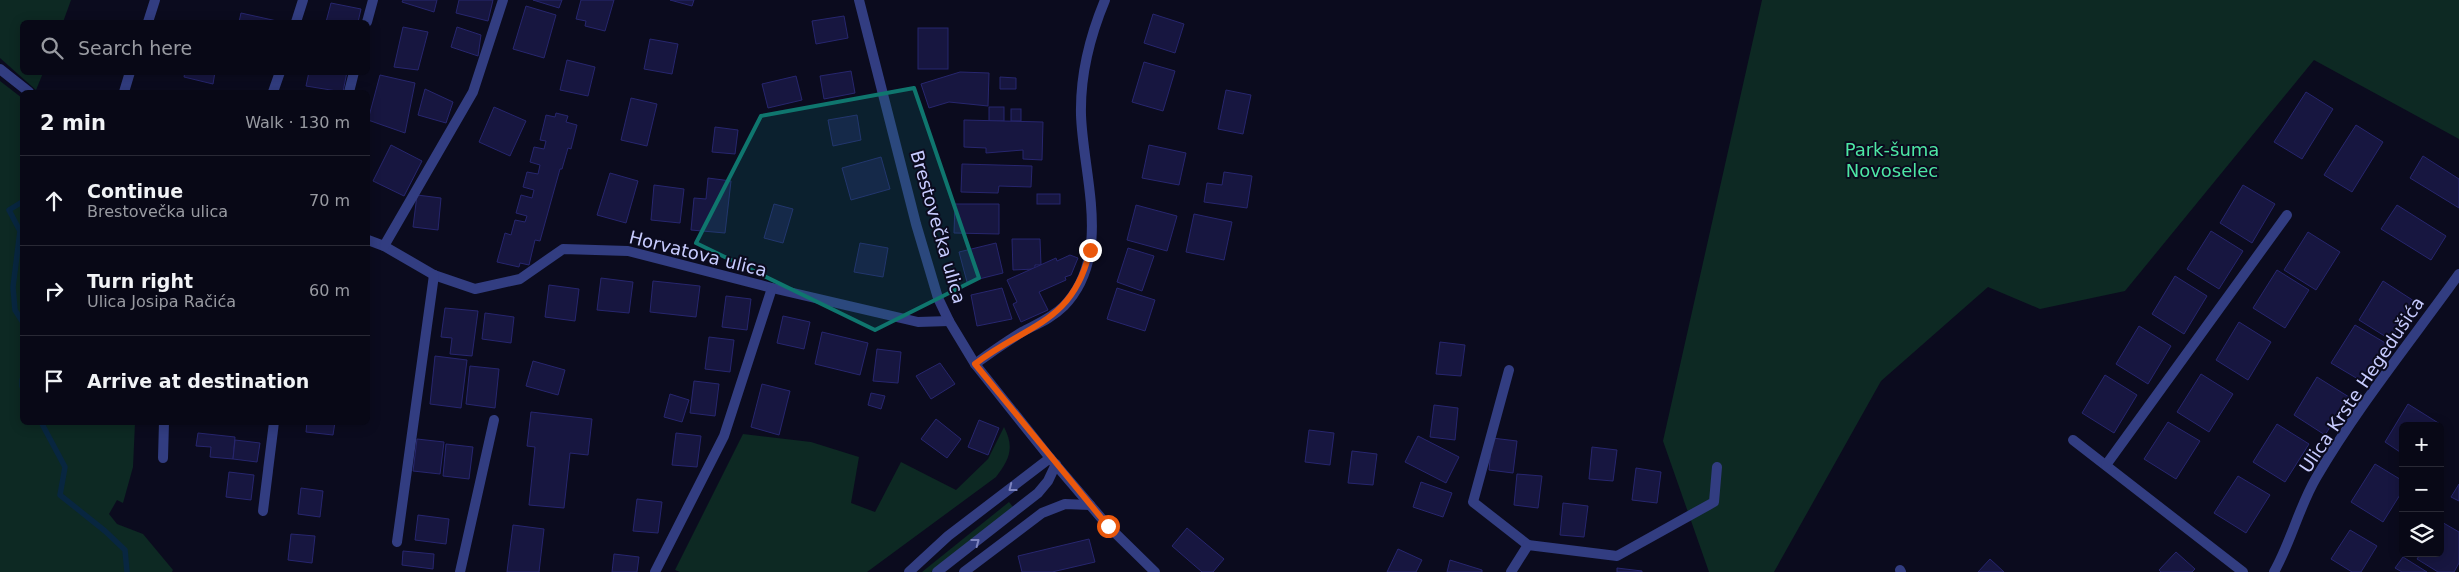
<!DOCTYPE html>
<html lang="en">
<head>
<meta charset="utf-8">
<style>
	:root { --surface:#080816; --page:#161623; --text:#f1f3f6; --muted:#989aa1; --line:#292935 }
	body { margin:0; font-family:"DejaVu Sans",sans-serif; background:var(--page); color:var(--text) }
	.controls { position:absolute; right:15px; bottom:15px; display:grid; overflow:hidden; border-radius:8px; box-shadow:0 2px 12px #0003 }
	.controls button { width:45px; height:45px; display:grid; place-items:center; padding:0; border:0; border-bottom:1px solid var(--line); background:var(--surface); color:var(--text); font:25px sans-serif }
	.stop { position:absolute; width:15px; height:15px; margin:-11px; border:4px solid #ea580c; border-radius:50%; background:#fff }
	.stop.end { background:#ea580c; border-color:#fff; box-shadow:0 1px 5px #0008 }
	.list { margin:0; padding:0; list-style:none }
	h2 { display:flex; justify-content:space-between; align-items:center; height:65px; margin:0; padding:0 20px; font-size:21px }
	h2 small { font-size:16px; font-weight:400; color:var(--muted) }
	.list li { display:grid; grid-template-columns:32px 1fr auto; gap:15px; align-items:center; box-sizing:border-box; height:90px; padding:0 20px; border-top:1px solid var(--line) }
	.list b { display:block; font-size:19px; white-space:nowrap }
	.list p { margin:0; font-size:16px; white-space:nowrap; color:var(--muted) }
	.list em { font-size:16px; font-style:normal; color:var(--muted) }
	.icon { flex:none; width:28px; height:28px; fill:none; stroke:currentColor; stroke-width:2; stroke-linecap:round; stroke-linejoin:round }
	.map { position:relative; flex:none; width:2459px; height:572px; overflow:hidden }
	.search { position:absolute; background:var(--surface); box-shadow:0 2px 12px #0003; left:20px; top:20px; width:350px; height:55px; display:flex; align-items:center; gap:12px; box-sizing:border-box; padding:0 18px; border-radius:8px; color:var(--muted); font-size:19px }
	.panel { position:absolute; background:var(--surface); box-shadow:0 2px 12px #0003; left:20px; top:90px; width:350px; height:335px; border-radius:8px }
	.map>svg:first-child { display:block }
	.green { fill:#0d2923 }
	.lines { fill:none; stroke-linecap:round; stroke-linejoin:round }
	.stream { stroke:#082640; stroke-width:5.5 }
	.building { fill:#171640; stroke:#27266e }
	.minor { stroke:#323d81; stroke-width:10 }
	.tertiary { stroke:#323d81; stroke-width:10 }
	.oneway { stroke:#7d84c0 }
	.route { stroke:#ea580c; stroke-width:6 }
	.marked { fill:#0f766e; fill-opacity:0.2; stroke:#0f766e; stroke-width:4; stroke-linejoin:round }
	.labels { text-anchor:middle; stroke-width:4; stroke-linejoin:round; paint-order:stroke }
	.park-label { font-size:18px; fill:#4de6a4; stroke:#0b0b1e }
	.street-label { font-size:18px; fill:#c8ccff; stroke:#0b0b1e }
</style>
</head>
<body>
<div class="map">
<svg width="2459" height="572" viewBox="0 0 2459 572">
	<rect width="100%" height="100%" fill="#0b0b1e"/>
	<g class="green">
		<polygon points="0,0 71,0 63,22 22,22 22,72 43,73 36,90 0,58"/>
		<polygon points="1762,0 2459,0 2459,139 2314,60 2125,291 2040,309 1988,287 1881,381 1774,572 1709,572 1663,441"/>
		<polygon points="0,81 22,98 22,422 135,423 133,467 123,503 117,500 109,514 117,524 143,534 173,570 172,572 0,572"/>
		<path d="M1004,427C1015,448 1009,460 996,477L867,572H680L675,570L743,434L811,442L859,457L851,503L875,512L901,462L956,490L988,459Z"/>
		<polygon points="1009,502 1013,507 931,572 922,572"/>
	</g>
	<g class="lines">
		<g class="stream">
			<polyline points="22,202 9,210 20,231 13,287 15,310 22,321"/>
			<polyline points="22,380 22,386"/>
			<polyline points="41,422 65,467 60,495 105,531 125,550 127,572"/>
		</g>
	</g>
	<g class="building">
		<polygon points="403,0 437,0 434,12 402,2"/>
		<polygon points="459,0 493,0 488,21 456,13"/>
		<polygon points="533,0 562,0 559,8"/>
		<polygon points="581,0 614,0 605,31 585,26 586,21 576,19"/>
		<polygon points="670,0 694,0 692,6"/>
		<polygon points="331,3 361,9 358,22 326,22"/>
		<polygon points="526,6 556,15 544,58 513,49"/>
		<polygon points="241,13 277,21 277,22 239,22"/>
		<polygon points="1153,14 1184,24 1175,53 1144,43"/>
		<polygon points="844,16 848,38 816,44 812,21"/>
		<polygon points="403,27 428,32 418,70 394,67"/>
		<polygon points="457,27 481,35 478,56 451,47"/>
		<rect x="918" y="28" width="30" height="41"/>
		<polygon points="650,39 678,44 672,74 644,69"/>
		<polygon points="567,60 595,67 588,96 560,90"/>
		<polygon points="1144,62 1175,71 1163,111 1132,102"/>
		<polygon points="851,71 855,93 824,99 820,76"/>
		<polygon points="185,72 215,72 213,84 184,77"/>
		<polygon points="309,72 347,72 343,92 306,86"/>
		<polygon points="960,72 989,73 988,106 949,102 929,108 921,84"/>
		<polygon points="380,75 415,83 405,133 368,120"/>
		<polygon points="796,76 802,100 768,108 762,84"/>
		<polygon points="1000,77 1016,78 1016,89 1000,89"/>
		<polygon points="425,89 453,102 446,123 418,115"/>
		<polygon points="1226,90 1251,95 1243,134 1218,129"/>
		<polygon points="2306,92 2333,109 2302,159 2274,142"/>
		<polygon points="631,98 657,104 647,146 621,140"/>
		<polygon points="494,107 526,121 510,156 479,142"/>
		<rect x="989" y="107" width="15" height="14"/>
		<rect x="1011" y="109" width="10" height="12"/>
		<polygon points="556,113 568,116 566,122 577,125 571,149 568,148 562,169 560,169 540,241 535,240 529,265 520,263 519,267 497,262 505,233 511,235 515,220 525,222 527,216 516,213 521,195 532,198 534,190 523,187 527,172 538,174 540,165 530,162 534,147 544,149 546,141 540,140 546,115 555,117"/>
		<polygon points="857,115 861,140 833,146 828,120"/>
		<polygon points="964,120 1043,122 1042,160 1023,159 1023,150 986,153 986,148 964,147"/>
		<polygon points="2356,125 2383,142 2352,192 2324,175"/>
		<polygon points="715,127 738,130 735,154 712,152"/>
		<polygon points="391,145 422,161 404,196 373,181"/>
		<polygon points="1149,145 1186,153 1179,185 1142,178"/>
		<polygon points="2423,156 2459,179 2459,208 2410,178"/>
		<polygon points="881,157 890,189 851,200 842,168"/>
		<polygon points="962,164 1032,166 1031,187 999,186 998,193 961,192"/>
		<polygon points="1224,172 1252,176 1247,208 1204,202 1207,183 1222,185"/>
		<polygon points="610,173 638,181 626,223 597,215"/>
		<polygon points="708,178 731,181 725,233 691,230 694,198 706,199"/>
		<polygon points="654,185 684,189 680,223 651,220"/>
		<polygon points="2243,185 2275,204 2252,243 2220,223"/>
		<rect x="1037" y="194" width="23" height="10"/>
		<polygon points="417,195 441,198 438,230 413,227"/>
		<polygon points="774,204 793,209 783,243 764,238"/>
		<polygon points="955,204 999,204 999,234 954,233"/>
		<polygon points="1136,205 1177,216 1167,251 1127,240"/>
		<polygon points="2397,205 2446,236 2431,260 2381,229"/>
		<polygon points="1194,214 1232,222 1224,260 1186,252"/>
		<polygon points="2211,231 2243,251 2219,289 2187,269"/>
		<polygon points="2308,232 2340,252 2316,290 2284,270"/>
		<polygon points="1012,239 1040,239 1041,265 1035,265 1035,269 1013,270"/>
		<polygon points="860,243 888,248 883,277 854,272"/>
		<polygon points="996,243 1003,273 967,282 959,252"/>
		<polygon points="1128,248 1154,256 1142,291 1117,282"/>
		<polygon points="1070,255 1078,258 1071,275 1065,277 1066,280 1039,292 1048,310 1021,322 1013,304 1017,302 1007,280 1056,258 1057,261"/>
		<polygon points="2277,270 2309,290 2285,328 2253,308"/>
		<polygon points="2175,276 2207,296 2184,334 2152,314"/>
		<polygon points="601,278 633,282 629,313 597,310"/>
		<polygon points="653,281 700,286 696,317 650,312"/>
		<polygon points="2383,281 2414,301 2391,340 2359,320"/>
		<polygon points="549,285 579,289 575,321 545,317"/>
		<polygon points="1002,288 1012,319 977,326 971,295"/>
		<polygon points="1117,288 1155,300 1145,331 1107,319"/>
		<polygon points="726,296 751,299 747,330 722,327"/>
		<polygon points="445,308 478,311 472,356 450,354 452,338 441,337"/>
		<polygon points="485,313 514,317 511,343 482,339"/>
		<polygon points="783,316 810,322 804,349 777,343"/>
		<polygon points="2239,322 2271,342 2248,380 2216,360"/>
		<polygon points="2355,325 2387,344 2363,382 2331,363"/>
		<polygon points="2139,326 2171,346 2148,384 2116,364"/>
		<polygon points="822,332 868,343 860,375 815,364"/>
		<polygon points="709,337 734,340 730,372 705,369"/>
		<polygon points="1440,342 1465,345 1461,376 1436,374"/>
		<polygon points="877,349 901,352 898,383 873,381"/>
		<polygon points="435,356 467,360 461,408 430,404"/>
		<polygon points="533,361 565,370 558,395 526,386"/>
		<polygon points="940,363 955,384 931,399 916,376"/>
		<polygon points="470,366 499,369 495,408 466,404"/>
		<polygon points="2201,374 2233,394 2209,432 2177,412"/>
		<polygon points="2105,375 2137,395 2114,433 2082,413"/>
		<polygon points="2317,377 2349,397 2325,435 2294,415"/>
		<polygon points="694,381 719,384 715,416 690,413"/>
		<polygon points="762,384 790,391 779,435 751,427"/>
		<polygon points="871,393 885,396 881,409 868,405"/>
		<polygon points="670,394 689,400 682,422 664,417"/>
		<polygon points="2408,404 2440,424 2403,426 2403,454 2385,442"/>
		<polygon points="1434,405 1458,408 1455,440 1430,437"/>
		<polygon points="531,412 592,419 588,455 570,453 564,508 529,505 535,447 527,446"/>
		<polygon points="936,419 961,439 947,458 921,439"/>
		<polygon points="979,420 999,428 988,455 968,447"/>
		<polygon points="307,422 335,422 333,435 306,432"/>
		<polygon points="2168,422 2200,441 2176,479 2144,459"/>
		<polygon points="2277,424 2309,444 2285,482 2253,462"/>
		<polygon points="1309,430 1334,433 1330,465 1305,462"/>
		<polygon points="198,433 235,437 233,459 210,457 211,447 196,446"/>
		<polygon points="676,433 701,436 697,467 672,465"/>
		<polygon points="1418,436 1459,457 1446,483 1405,462"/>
		<polygon points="1492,438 1517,441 1513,473 1489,470"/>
		<polygon points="417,439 444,442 440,474 413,471"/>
		<polygon points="235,440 260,443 257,462 233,459"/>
		<polygon points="446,444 473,447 469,479 443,476"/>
		<polygon points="1592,447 1617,450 1613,481 1589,479"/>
		<polygon points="1352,451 1377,454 1373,485 1348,483"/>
		<polygon points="2375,464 2403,481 2403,490 2383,522 2351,502"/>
		<polygon points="1636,468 1661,472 1657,503 1632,500"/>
		<polygon points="229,472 254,475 251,500 226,497"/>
		<polygon points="1517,474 1542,476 1538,508 1514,505"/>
		<polygon points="2238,476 2270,495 2246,533 2214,513"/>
		<polygon points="1421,482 1452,493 1443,517 1413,507"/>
		<polygon points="2459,484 2459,501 2451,497"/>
		<polygon points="301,488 323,491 320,517 298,514"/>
		<polygon points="637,499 662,502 658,533 633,531"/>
		<polygon points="1563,503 1588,506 1584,537 1560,535"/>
		<polygon points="418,515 449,519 446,544 415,540"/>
		<polygon points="2440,521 2459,532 2459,563 2454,572 2438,572 2417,559 2421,553 2440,553"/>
		<polygon points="513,525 544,529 539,572 507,572"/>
		<polygon points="1187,528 1224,559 1213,572 1202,572 1172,546"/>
		<polygon points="2350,530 2377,546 2361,572 2352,572 2331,559"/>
		<polygon points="291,534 315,536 312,563 288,560"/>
		<polygon points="1089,539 1095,562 1052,572 1022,572 1018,556"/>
		<polygon points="1398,549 1422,560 1416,572 1387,572"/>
		<polygon points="403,551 434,554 433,569 402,565"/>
		<polygon points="2176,552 2195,569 2192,572 2161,572 2159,570"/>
		<polygon points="614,554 639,557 637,572 612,572"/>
		<polygon points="2403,557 2427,572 2402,572 2395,568"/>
		<polygon points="1990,559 2004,572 1978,572"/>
		<polygon points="1450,560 1482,570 1482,572 1447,572"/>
		<polygon points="1617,568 1642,571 1642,572 1617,572"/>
	</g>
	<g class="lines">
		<g class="minor">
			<polyline points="148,22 155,0"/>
			<polyline points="296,22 303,0"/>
			<polyline points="367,22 373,0"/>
			<polyline points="0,69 29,92"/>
			<polyline points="124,92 130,72"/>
			<polyline points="273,92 280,72"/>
			<polyline points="349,92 354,72"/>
			<polyline points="368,240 384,246 434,275 475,289 520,279 563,249 628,251 772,288 918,322 949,321"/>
			<polyline points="384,246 473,92 503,0"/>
			<path d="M975,364C990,353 1006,342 1022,332C1037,324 1052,318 1064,306C1113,255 1083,176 1081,115C1080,75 1090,36 1105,0"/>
			<polyline points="1509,370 1473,502 1528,545"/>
			<polyline points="2073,440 2243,572"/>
			<polyline points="163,458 164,422"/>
			<polyline points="2106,465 2287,215"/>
			<polyline points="263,511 274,422"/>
			<polyline points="397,542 434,275"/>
			<polyline points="1900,570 1901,572"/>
			<polyline points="460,572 494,420"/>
			<polyline points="655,572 724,436 772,288"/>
			<polyline points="1511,572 1528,545 1617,556 1714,502 1717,467"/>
			<path d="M2274,572C2291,542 2299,507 2316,478C2358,406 2411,341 2459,274"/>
		</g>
		<g class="tertiary">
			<polyline points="859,0 916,224 938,298 949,321 975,364 1050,458 1108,526 1155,572"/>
			<polyline points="909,572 948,536 1050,458"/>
			<polyline points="937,572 1038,493 1048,481 1056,464"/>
			<polyline points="964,572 1042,513 1065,504 1090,505"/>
		</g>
	</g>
	<defs><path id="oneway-chevron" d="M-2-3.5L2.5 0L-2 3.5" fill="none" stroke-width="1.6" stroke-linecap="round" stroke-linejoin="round" transform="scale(1.25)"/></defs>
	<g class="oneway">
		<use href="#oneway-chevron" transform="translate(1012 488) rotate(142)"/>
		<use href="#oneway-chevron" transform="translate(976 542) rotate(-37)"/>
	</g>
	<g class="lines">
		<path class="route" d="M1090,250C1073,324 1027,324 975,364L1108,526"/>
	</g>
	<path class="marked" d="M914,88L979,278L875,330L696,243L761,116Z"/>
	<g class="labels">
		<g class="park-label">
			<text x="1892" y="156">Park-šuma<tspan x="1892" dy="21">Novoselec</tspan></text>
		</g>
		<g class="street-label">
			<text transform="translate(938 227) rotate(74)" y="6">Brestovečka ulica</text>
			<text transform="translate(698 254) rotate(14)" y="6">Horvatova ulica</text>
			<text transform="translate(2362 385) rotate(-56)" y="6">Ulica Krste Hegedušića</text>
		</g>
	</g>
</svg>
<div class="controls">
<button>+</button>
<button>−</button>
<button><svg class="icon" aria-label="layers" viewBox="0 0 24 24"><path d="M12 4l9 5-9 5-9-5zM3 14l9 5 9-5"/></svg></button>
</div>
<div class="stop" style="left:1108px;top:526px"></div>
<div class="stop end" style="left:1090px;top:250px"></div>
<div class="search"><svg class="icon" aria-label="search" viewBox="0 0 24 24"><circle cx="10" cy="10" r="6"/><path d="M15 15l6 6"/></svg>Search here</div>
<section class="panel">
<h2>2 min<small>Walk · 130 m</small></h2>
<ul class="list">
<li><svg class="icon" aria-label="ahead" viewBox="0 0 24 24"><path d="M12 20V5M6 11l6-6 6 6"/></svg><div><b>Continue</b><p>Brestovečka ulica</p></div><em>70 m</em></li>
<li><svg class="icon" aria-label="right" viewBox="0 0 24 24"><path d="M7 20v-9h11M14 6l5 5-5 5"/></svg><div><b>Turn right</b><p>Ulica Josipa Račića</p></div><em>60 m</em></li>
<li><svg class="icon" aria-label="arrive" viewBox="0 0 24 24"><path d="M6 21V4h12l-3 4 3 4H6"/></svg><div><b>Arrive at destination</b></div></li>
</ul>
</section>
</div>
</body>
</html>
